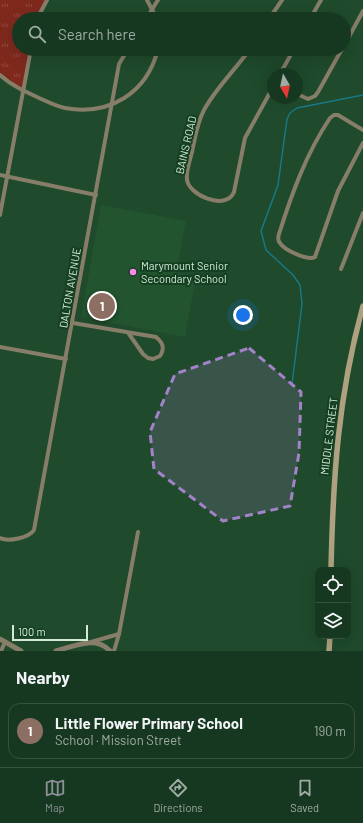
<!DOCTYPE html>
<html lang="en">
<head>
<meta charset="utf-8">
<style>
	:root { --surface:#173820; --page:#203f29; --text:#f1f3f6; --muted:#9eaca5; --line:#36523e; --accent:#8c9099 }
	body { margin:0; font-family:Barlow,sans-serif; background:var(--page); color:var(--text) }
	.controls { position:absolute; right:12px; bottom:12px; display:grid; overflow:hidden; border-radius:8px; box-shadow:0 4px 16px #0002 }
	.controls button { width:36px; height:36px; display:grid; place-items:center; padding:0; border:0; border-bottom:1px solid var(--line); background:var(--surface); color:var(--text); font:20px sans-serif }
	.compass { position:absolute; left:267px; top:68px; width:36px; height:36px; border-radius:50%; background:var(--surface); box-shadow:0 4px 16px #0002; rotate:171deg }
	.scale { position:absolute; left:12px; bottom:10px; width:76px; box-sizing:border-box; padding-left:4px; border:2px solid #d3ead7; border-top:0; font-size:11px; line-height:14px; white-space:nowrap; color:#d3ead7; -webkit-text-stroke:3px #143f21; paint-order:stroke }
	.you { position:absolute; left:243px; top:315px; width:14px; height:14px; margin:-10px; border:3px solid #fff; border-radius:50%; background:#1a73e8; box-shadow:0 0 0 6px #1a73e833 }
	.badge { display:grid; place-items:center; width:26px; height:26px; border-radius:50%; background:var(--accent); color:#fff; font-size:13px; font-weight:700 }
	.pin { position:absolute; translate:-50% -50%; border:2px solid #fff; box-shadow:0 1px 4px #0006 }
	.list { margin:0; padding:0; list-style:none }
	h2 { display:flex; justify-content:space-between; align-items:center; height:52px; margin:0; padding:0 16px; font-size:17px }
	h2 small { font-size:13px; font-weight:400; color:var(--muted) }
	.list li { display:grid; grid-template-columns:26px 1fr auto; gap:12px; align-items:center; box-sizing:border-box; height:56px; margin:0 8px 8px; padding:0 8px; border:1px solid var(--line); border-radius:12px }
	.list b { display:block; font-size:15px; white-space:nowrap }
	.list p { margin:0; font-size:13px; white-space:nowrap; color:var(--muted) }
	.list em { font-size:13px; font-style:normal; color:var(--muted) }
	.icon { flex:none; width:22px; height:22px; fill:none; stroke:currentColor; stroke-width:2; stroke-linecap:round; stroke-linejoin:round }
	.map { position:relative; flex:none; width:363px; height:651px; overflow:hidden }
	.search { position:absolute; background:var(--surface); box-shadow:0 4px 16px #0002; left:12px; right:12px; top:12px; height:44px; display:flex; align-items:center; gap:10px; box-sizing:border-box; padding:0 14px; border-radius:22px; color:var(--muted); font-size:15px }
	.sheet { height:116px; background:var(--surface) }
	nav { display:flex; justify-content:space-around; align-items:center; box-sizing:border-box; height:56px; border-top:1px solid var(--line); background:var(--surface); font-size:11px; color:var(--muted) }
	nav a { display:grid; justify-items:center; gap:2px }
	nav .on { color:var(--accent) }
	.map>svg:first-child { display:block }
	.built { fill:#225430 }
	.park { fill:url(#park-tufts) }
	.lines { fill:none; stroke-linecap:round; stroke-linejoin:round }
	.stream { stroke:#187887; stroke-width:1.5 }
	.minor { stroke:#867e69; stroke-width:4 }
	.tertiary { stroke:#867e69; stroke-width:5 }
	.secondary { stroke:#ada17f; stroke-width:5.5 }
	.marked { fill:#a382ca; fill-opacity:0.2; stroke:#a382ca; stroke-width:3; stroke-dasharray:8 5; stroke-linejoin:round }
	.poi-dot { fill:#f788ec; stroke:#143f21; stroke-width:1.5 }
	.labels { text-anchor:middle; stroke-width:4; stroke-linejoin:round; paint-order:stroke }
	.street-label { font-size:11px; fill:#d3ead7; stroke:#143f21 }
	.poi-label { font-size:11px; fill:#d3ead7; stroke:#143f21; text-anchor:start }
</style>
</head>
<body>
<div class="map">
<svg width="363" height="651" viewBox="0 0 363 651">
	<defs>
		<pattern id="park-tufts" width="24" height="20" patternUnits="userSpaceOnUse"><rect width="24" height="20" fill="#7f291d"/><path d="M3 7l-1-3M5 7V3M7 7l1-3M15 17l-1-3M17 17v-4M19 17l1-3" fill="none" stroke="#90483d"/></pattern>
	</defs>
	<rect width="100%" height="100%" fill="#1f4a2b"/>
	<polygon class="built" points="101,205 186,221 176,273 196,276 185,337 81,317"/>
	<polygon class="park" points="0,0 46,0 36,19 19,19 19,49 30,49 22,89 0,73"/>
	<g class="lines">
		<polyline class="stream" points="292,384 302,304 300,285 293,275 266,250 261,231 278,185 287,119 290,113 297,108 363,95"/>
		<g class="minor">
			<polyline points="147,0 157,19"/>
			<polyline points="37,19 47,0"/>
			<polyline points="146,19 158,0"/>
			<polyline points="269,19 282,0"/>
			<polyline points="310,19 321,0"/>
			<polyline points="344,46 363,11"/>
			<path d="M250,49C235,70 216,88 204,110C197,123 195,138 192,152C190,160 186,170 187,179C187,194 226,212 234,192L245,138L273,87"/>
			<polyline points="280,74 294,49"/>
			<path d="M0,75C11,85 24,91 37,97C46,101 55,106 65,108C110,116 147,93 158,49"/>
			<polyline points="297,94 308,99 315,96 318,92 342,49"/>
			<path d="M363,130L338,115H334L330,118C306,154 292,193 279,234C278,237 278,241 280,243C284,250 308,261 315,257L338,191L363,143"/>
			<polyline points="0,175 96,195"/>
			<polyline points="0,215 31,49"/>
			<polyline points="341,269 363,213"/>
			<path d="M73,323L156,337C163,343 165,348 160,356L153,359L148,358L143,354L129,334"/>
			<polyline points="0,347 66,359"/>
			<path d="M0,538C8,542 29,538 34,530L119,64L128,49"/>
			<polyline points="91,642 119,634"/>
			<polyline points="1,651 5,642"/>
			<polyline points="114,651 119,634 138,532"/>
		</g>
		<g class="tertiary">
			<polyline points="0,639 21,651"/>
			<path d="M56,651C75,646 96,635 110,651"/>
		</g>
		<g class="secondary">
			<path d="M331,570C333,477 338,396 363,306"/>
			<polyline points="329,651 330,636"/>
		</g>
	</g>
	<path class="marked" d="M249,348L301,392L299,453L290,506L223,521L154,469L150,432L175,374Z"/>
	<circle class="poi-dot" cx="133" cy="272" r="4"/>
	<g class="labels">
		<g class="street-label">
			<text transform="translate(186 145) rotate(-77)" y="4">BAINS ROAD</text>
			<text transform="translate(70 288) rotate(-80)" y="4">DALTON AVENUE</text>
			<text transform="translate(329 436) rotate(-83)" y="4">MIDDLE STREET</text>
		</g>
		<g class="poi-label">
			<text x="141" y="270">Marymount Senior<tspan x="141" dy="13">Secondary School</tspan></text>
		</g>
	</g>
</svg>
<div class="controls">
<button><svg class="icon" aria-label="locate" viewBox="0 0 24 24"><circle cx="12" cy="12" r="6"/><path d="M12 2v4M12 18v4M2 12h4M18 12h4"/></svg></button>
<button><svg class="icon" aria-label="layers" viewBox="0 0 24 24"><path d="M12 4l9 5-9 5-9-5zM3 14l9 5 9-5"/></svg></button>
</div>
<svg class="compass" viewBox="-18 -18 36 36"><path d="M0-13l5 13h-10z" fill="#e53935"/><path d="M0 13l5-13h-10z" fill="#9eaca5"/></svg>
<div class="scale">100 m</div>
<div class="you"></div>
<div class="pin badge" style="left:102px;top:306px;background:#8d6e63">1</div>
<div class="search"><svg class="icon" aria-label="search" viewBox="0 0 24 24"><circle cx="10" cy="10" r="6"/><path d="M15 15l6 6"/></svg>Search here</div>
</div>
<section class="sheet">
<h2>Nearby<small></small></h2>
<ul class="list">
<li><span class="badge" style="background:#8d6e63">1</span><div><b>Little Flower Primary School</b><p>School · Mission Street</p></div><em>190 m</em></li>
</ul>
</section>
<nav>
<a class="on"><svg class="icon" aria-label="map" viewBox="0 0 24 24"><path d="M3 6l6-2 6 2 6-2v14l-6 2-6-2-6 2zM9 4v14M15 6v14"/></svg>Map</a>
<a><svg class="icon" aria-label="directions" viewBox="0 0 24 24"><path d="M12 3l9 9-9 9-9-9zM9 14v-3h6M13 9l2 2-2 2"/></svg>Directions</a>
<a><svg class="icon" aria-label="saved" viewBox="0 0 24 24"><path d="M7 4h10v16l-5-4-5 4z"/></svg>Saved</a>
</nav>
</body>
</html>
